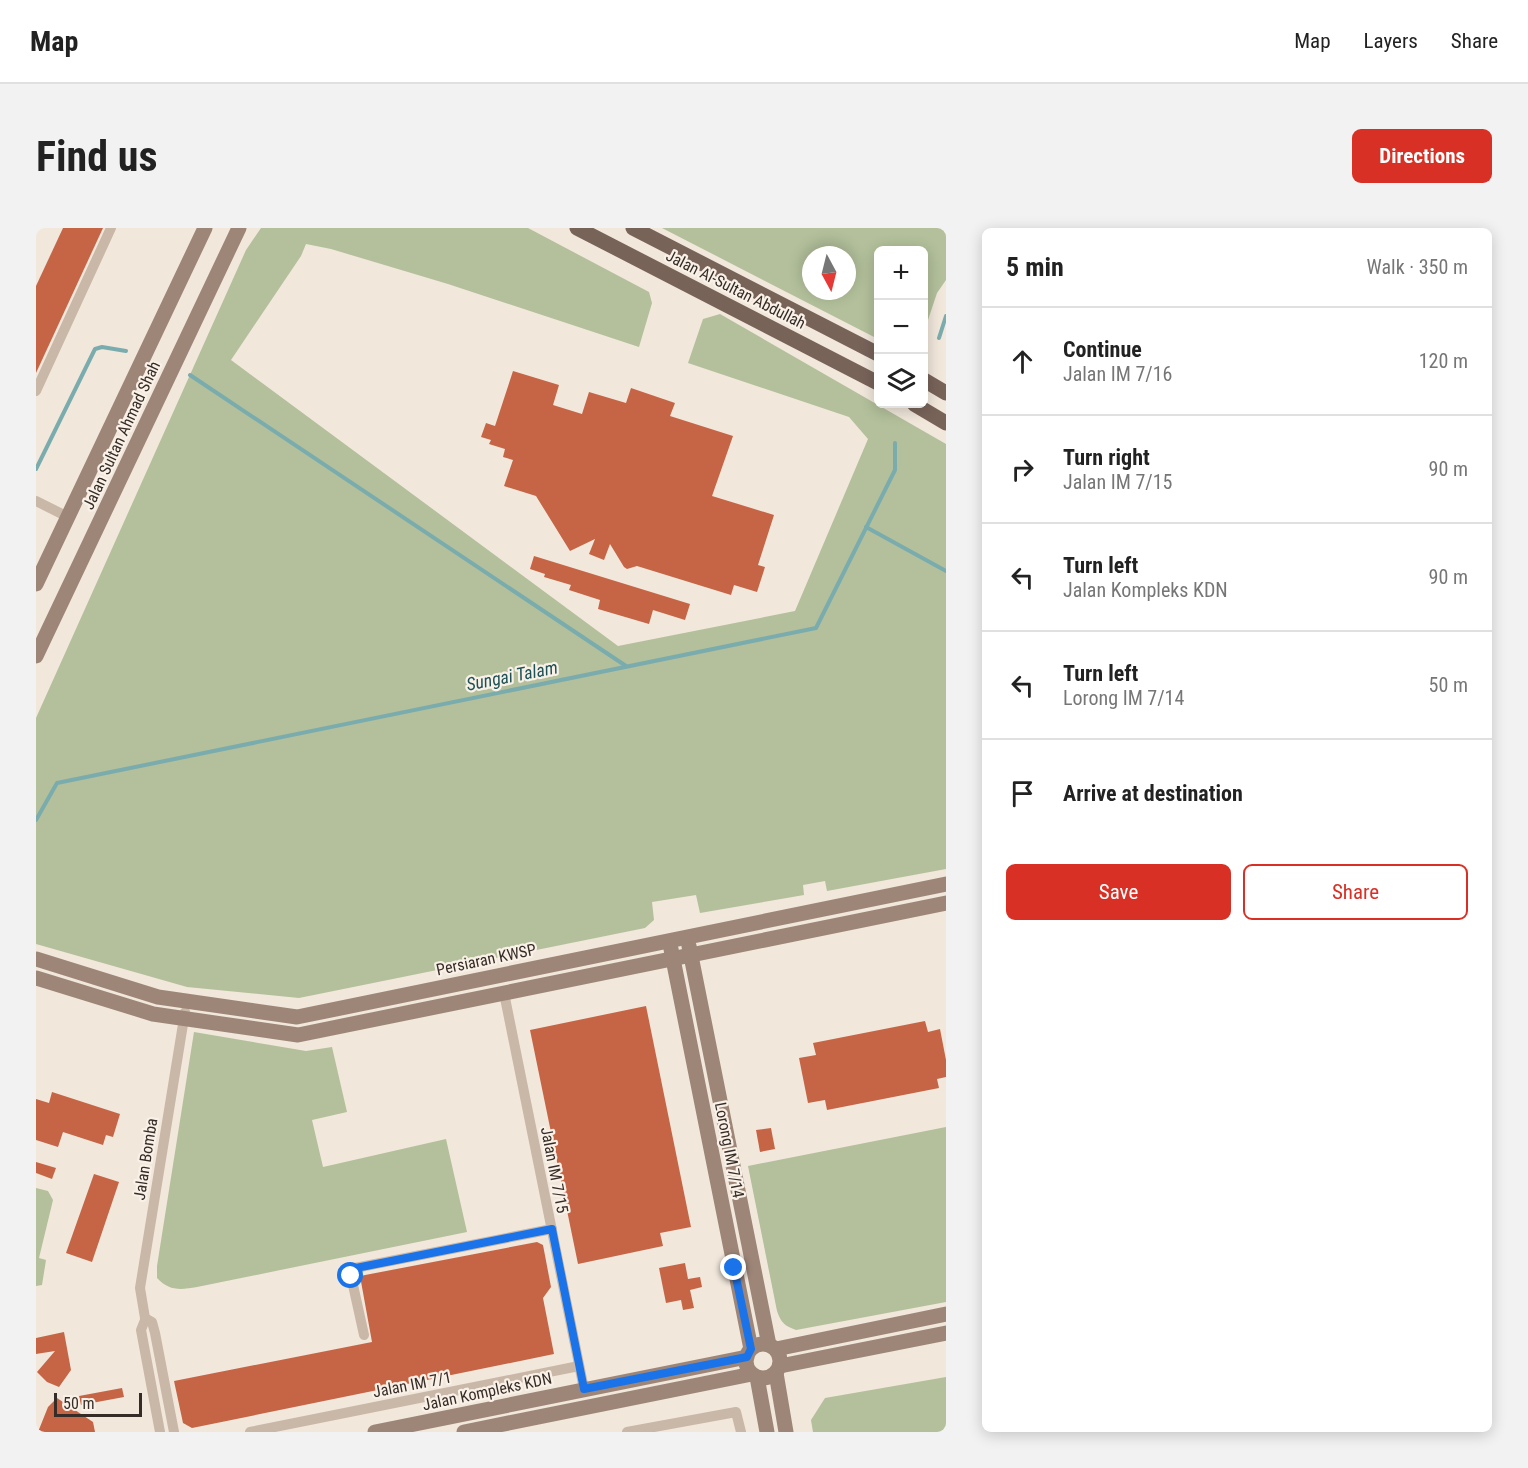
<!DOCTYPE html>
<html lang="en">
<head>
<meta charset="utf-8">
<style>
	:root { --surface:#fff; --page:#f2f2f2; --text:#222; --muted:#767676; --line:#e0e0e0; --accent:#d93025 }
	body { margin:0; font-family:"Roboto Condensed",sans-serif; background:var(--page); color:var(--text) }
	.controls { position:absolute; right:18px; top:18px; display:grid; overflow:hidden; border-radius:9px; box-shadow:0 3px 15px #0003 }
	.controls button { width:54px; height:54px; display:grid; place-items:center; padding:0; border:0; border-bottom:2px solid var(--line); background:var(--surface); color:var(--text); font:30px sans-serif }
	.compass { position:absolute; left:766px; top:18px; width:54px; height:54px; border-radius:50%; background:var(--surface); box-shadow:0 3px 15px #0003; rotate:173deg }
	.scale { position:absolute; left:18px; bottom:15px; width:88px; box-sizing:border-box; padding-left:6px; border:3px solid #362c27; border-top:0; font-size:16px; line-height:21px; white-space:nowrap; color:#362c27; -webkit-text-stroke:4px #f9f1e7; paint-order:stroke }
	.stop { position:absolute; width:18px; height:18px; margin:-14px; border:4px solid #1a73e8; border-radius:50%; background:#fff }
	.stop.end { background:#1a73e8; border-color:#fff; box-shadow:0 2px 6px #0008 }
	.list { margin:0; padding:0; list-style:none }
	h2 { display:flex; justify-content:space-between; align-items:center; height:78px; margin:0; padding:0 24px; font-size:26px }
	h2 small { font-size:20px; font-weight:400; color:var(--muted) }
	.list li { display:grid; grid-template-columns:39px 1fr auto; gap:18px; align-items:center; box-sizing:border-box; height:108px; padding:0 24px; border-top:2px solid var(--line) }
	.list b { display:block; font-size:22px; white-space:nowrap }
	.list p { margin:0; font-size:20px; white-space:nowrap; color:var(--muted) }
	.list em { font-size:20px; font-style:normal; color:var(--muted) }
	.actions { display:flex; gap:12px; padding:18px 24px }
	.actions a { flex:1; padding:14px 0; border:2px solid var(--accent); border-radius:9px; text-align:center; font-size:21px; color:var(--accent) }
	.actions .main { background:var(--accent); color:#fff }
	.icon { flex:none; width:33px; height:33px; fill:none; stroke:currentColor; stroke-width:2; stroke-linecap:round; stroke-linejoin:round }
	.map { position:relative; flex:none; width:910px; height:1204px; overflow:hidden; border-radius:9px }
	header { display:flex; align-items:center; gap:36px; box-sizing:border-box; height:84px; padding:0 30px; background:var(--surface); border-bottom:2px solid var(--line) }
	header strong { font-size:28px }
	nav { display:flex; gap:33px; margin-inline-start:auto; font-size:21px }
	.intro { display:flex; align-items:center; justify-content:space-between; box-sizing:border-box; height:144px; padding:0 36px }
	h1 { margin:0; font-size:42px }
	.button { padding:15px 27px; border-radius:9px; background:var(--accent); color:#fff; font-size:21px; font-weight:700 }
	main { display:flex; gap:36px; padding:0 36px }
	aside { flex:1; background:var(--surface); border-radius:9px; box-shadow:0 3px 15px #0003 }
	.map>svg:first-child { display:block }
	.green { fill:#b3c09b; fill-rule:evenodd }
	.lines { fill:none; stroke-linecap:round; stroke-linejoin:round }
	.stream { stroke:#7aacae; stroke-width:4 }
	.building { fill:#c56546 }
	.street { stroke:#c9b7a7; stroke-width:10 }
	.secondary { stroke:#9d8678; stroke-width:15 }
	.primary { stroke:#786359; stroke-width:15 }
	.route { stroke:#1a73e8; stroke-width:8 }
	.labels { text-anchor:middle; stroke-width:4.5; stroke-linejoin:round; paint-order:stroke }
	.street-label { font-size:16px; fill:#362c27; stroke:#f9f1e7 }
	.water-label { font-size:18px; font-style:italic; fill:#1d5257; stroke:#f9f1e7 }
</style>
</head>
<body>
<header>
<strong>Map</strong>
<nav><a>Map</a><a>Layers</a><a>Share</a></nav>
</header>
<div class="intro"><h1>Find us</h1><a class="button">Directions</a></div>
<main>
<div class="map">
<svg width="910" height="1204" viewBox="0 0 910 1204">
	<rect width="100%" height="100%" fill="#f1e7db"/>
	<g class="green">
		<polygon points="225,0 492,0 613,64 616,75 603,119 412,56 295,21 270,16 265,28 195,132 582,418 759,383 832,211 813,189 652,135 667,91 684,86 910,216 910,641 791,663 789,653 767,657 768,667 664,685 660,667 616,674 618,692 609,700 263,770 151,759 0,716 0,490 210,22"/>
		<path d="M626,0H910V52L901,65L888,104V22H842V111ZM775,27H811V63H775Z"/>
		<path d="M158,804L270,823L296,819L311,884L276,892L287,939L410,911L431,1004L161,1059C144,1062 133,1063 121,1050V1038Z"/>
		<path d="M910,899V1074L760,1102C749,1098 745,1095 741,1083L712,938Z"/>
		<polygon points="0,960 12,963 17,972 3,1030 10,1032 6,1057 0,1058"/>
		<polygon points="910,1149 910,1204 777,1204 775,1192 789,1170"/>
	</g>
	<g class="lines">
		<g class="stream">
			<polyline points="903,110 910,88"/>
			<polyline points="154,147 590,438"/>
			<polyline points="0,241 59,121 66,119 90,123"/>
			<polyline points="830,299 910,343"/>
			<polyline points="0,592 21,555 780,400 859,242 859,215"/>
		</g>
	</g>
	<g class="building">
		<polygon points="27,0 67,0 0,145 0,58"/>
		<polygon points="477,143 523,157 517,177 546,186 553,164 590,175 595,160 639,175 634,188 697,208 676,268 738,287 722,337 729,339 721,364 698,357 695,367 601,338 591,341 588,339 574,316 568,332 553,326 559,311 534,323 500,268 468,258 477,232 467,229 469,221 453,216 455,212 445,209 450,195 459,198"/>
		<polygon points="498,328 654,376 649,392 617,382 613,396 562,381 564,372 533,362 535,357 508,349 509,346 494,341"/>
		<polygon points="610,778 655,999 624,1005 627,1018 542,1036 494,802"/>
		<polygon points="889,793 892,804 904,801 910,832 910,849 901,851 903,860 791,882 789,872 772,875 763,830 780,827 777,815"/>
		<polygon points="16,864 84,886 77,909 70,907 67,917 27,904 22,919 0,912 0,871 13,875"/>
		<polygon points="735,900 739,921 724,924 720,902"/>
		<polygon points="0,934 20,940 16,951 0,945"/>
		<polygon points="58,946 83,954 56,1034 30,1025"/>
		<polygon points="501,1014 507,1017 515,1059 507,1070 518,1126 156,1200 147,1195 138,1153 336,1114 324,1048"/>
		<polygon points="649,1035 652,1051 664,1049 666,1059 654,1062 658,1080 647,1082 645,1072 630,1075 623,1040"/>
		<polygon points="28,1104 35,1142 23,1159 11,1154 1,1144 19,1123 0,1126 0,1110"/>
		<polygon points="86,1160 88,1169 45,1177 43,1168"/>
		<polygon points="21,1170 57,1194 59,1204 2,1204 12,1179"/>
	</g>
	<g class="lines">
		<g class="street">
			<polyline points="0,163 75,0"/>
			<polyline points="0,273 32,289"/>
			<polyline points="468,765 548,1161"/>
			<polyline points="109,1092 105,1102 124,1204"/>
			<polyline points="328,1107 315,1048 319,1040 516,1001"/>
			<polyline points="138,1204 119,1105 116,1094 109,1090 104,1060 149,784"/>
			<polyline points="214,1204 543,1138"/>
			<polyline points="591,1204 700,1184 705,1204"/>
		</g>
		<g class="secondary">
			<polyline points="0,356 169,0"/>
			<polyline points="0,428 203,0"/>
			<polyline points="653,718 733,1117"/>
			<polyline points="635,721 715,1121"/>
			<polyline points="0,731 122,769 261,789 910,656"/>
			<polyline points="0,750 117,786 262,807 910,675"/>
			<circle cx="727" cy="1133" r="17"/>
			<polyline points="740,1121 910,1086"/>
			<polyline points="744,1138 910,1105"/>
			<polyline points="740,1145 750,1204"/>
			<polyline points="721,1149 731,1204"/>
			<polyline points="339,1204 711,1129"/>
			<polyline points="428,1204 716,1146"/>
		</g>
		<g class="primary">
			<polyline points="541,0 842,155"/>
			<polyline points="597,0 842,126"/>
			<polyline points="888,152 910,165"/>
			<polyline points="878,176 910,195"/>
		</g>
	</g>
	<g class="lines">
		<polyline class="route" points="315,1048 320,1040 516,1001 548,1161 711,1129 715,1121 698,1040"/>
	</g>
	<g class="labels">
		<g class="street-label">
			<text transform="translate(700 61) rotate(27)" y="6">Jalan Al-Sultan Abdullah</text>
			<text transform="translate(85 207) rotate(-65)" y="6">Jalan Sultan Ahmad Shah</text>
			<text transform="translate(450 731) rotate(-12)" y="6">Persiaran KWSP</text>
			<text transform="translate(694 922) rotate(79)" y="6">Lorong IM 7/14</text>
			<text transform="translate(109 931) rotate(-81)" y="6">Jalan Bomba</text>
			<text transform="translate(519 942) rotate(79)" y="6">Jalan IM 7/15</text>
			<text transform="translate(376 1156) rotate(-11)" y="6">Jalan IM 7/1</text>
			<text transform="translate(451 1163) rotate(-12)" y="6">Jalan Kompleks KDN</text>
		</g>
		<g class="water-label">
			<text transform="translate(476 448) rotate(-11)" y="6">Sungai Talam</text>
		</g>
	</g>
</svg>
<div class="controls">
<button>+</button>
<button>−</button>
<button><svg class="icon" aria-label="layers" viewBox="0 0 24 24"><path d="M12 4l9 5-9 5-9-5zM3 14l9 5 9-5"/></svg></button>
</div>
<svg class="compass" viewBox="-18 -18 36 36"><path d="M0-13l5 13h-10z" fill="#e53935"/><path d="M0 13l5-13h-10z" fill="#767676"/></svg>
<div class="scale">50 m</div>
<div class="stop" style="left:315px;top:1048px"></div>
<div class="stop end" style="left:698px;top:1040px"></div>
</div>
<aside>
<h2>5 min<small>Walk · 350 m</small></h2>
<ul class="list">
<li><svg class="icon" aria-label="ahead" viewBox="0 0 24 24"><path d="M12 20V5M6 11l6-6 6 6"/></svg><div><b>Continue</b><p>Jalan IM 7/16</p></div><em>120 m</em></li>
<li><svg class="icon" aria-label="right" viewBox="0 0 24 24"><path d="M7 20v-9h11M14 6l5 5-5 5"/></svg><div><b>Turn right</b><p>Jalan IM 7/15</p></div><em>90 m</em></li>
<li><svg class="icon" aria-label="left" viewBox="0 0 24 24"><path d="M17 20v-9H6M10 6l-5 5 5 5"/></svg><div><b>Turn left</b><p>Jalan Kompleks KDN</p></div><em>90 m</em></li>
<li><svg class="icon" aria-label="left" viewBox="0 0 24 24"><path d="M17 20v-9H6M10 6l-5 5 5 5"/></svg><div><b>Turn left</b><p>Lorong IM 7/14</p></div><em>50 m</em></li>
<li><svg class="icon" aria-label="arrive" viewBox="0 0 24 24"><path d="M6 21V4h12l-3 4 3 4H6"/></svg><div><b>Arrive at destination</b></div></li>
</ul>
<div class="actions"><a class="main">Save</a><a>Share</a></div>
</aside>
</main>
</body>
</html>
